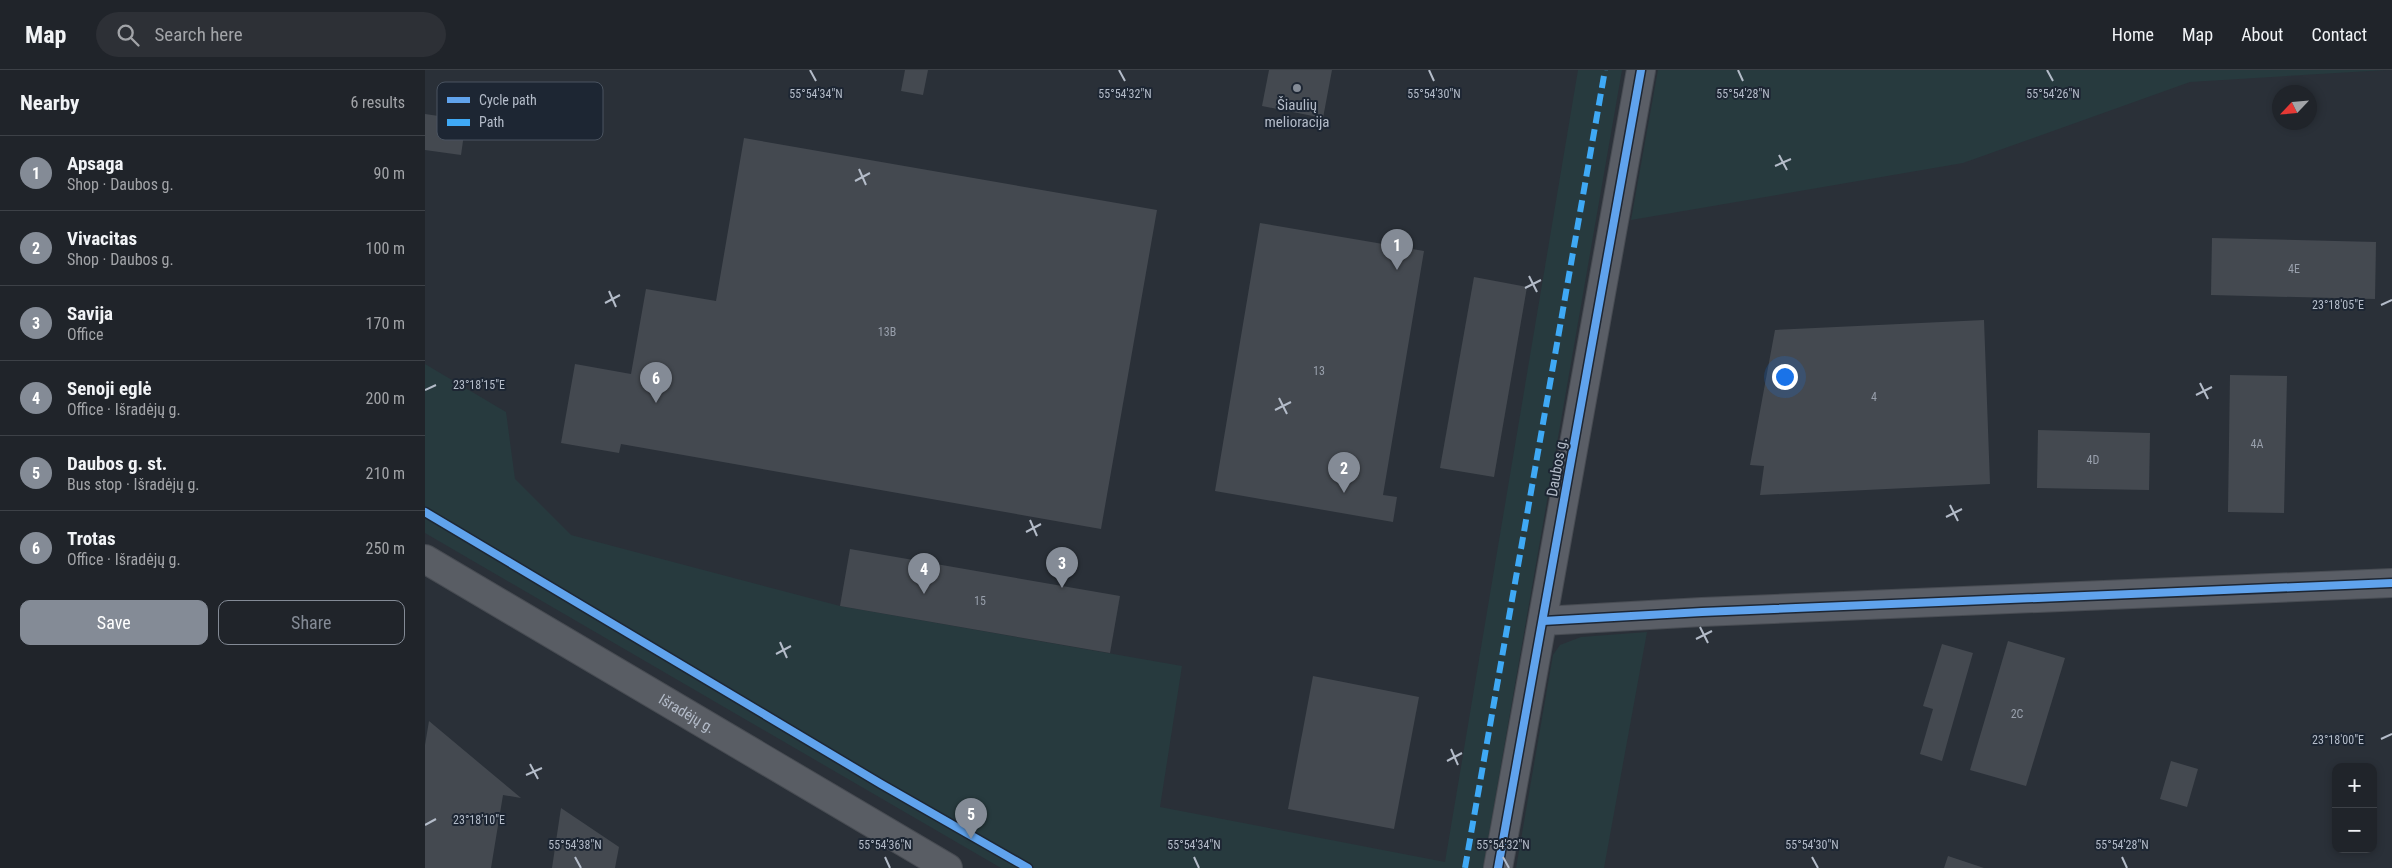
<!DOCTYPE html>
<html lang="en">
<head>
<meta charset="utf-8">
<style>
	:root { --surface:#20242a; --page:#2d3036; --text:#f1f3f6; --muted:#a2a4a8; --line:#3d4147; --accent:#848b96 }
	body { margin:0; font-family:"Roboto Condensed",sans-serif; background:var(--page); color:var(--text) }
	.controls { position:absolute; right:15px; bottom:15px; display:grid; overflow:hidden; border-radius:10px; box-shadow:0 2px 8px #0003 }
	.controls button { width:45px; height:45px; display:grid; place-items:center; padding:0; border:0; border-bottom:1px solid var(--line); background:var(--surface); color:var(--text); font:25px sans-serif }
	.compass { position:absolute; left:1847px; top:15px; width:45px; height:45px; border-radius:50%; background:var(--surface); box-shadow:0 2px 8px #0003; rotate:244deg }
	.you { position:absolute; left:1359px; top:306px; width:18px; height:18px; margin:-12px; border:4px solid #fff; border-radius:50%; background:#1a73e8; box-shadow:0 0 0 8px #1a73e833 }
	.badge { display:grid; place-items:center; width:32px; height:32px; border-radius:50%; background:var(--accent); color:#fff; font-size:16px; font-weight:700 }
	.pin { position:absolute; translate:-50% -41px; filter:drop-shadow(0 1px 2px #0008) }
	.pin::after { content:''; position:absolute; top:26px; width:18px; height:15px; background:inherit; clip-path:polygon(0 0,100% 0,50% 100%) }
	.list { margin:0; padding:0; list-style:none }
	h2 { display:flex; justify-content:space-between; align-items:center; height:65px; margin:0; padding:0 20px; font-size:21px }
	h2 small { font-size:16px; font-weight:400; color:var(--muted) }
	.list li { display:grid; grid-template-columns:32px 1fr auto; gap:15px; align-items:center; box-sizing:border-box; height:75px; padding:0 20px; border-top:1px solid var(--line) }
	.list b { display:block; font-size:19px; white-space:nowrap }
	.list p { margin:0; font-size:16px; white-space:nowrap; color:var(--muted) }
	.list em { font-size:16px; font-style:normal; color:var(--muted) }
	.actions { display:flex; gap:10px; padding:15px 20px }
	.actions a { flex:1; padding:11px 0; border:1px solid var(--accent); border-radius:10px; text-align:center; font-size:18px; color:var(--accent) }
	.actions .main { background:var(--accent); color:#fff }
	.icon { flex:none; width:28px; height:28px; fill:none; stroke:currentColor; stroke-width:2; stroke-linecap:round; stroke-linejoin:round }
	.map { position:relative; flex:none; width:1967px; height:798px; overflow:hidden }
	header { display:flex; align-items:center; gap:30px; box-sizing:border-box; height:70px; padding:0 25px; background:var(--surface); border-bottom:1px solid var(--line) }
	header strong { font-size:24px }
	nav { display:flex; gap:28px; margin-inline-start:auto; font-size:18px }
	.search { width:350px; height:45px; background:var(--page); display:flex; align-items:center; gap:12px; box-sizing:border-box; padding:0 18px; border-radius:28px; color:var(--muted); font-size:19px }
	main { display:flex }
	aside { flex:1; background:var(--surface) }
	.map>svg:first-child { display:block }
	.green { fill:#273a3e }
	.building { fill:#444950 }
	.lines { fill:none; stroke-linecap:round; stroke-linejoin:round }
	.minor-casing { stroke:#484c53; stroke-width:30 }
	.secondary-casing { stroke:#484c53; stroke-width:30 }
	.minor { stroke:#5a5e66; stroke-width:28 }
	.secondary { stroke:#595d64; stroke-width:28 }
	.quiet { stroke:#3fa9f5; stroke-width:6; stroke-dasharray:12 6; stroke-linecap:butt }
	.cycleway-casing { stroke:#1d2633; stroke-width:11 }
	.cycleway { stroke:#60a3ed; stroke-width:8 }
	.ticks { fill:none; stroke:#b4bcc9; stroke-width:2 }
	.poi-dot { fill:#848b96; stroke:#1d2633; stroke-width:2 }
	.labels { text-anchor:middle; stroke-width:4; stroke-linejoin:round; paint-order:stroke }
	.number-label { font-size:12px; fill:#989fab }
	.poi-label { font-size:15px; fill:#b4bcc9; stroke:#1d2633 }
	.street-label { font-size:15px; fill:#b4bcc9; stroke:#1d2633 }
	.key { fill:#1d2633; stroke:#4a5360; stroke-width:1 }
	.key-label { font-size:14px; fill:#b4bcc9 }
	.ticks-label { font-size:12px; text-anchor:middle; fill:#b4bcc9; stroke:#1d2633; stroke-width:4; stroke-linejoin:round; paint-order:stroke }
</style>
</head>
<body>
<header>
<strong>Map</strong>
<div class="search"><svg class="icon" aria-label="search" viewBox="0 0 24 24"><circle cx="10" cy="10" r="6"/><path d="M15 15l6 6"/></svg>Search here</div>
<nav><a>Home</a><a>Map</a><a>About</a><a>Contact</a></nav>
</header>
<main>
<aside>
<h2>Nearby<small>6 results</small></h2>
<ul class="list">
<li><span class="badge">1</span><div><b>Apsaga</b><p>Shop · Daubos g.</p></div><em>90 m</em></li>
<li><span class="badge">2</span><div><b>Vivacitas</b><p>Shop · Daubos g.</p></div><em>100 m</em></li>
<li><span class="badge">3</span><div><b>Savija</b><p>Office</p></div><em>170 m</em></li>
<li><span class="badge">4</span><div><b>Senoji eglė</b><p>Office · Išradėjų g.</p></div><em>200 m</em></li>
<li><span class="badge">5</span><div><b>Daubos g. st.</b><p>Bus stop · Išradėjų g.</p></div><em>210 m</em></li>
<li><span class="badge">6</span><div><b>Trotas</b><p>Office · Išradėjų g.</p></div><em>250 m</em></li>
</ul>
<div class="actions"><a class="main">Save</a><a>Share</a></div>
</aside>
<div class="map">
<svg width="1967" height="798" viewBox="0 0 1967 798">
	<rect width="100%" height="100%" fill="#2a3038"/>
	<g class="green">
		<polygon points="1153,0 1197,0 1058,798 576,798 0,463 0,294 81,342 90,409 146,465 415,536 757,596 735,737 1020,792"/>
		<polygon points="1233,0 1961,0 1765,12 1538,93 1206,150"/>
		<polygon points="1222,562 1179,798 1091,798 1128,585 1135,575 1156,567"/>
	</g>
	<g class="building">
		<polygon points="480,0 503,0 498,25 476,21"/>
		<polygon points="844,0 907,0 898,48 837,36"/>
		<polygon points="0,44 41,50 36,85 0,80"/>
		<polygon points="319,68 732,140 676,459 196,374 194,383 136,373 150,294 206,304 221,219 291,231"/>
		<polygon points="835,153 999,181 958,425 972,427 968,452 790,421"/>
		<polygon points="1787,168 1951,172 1950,229 1786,225"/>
		<polygon points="1049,207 1102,217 1069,407 1015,398"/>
		<polygon points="1559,250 1565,414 1335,425 1339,396 1325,395 1350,260"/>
		<polygon points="1805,305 1862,306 1859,443 1803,442"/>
		<polygon points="1613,360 1725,363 1724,420 1612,418"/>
		<polygon points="425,479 695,526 685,583 415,536"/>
		<polygon points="1583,571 1640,588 1601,716 1545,700"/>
		<polygon points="1517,574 1548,583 1517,691 1495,684 1508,639 1498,636"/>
		<polygon points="888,606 994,627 969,759 863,739"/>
		<polygon points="4,651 96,728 78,725 66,798 0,798 0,675"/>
		<polygon points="1746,691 1773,699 1762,737 1735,729"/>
		<polygon points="136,738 194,777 190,798 127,798"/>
		<polygon points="1523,786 1559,798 1519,798"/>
	</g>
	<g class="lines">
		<defs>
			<g id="minor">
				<polyline points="1118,551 1277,542 1967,513"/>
				<polyline points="1073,798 1216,0"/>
			</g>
			<g id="secondary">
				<path id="s1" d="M0,489L523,798"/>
			</g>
		</defs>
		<use href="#minor" class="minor-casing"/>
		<use href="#secondary" class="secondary-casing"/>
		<use href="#minor" class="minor"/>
		<use href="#secondary" class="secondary"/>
		<polyline class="quiet" points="1040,798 1180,0"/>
		<defs>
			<g id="cycleway">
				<polyline points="0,442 456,714 603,798"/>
				<polyline points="1118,551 1277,542 1967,513"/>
				<polyline points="1073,798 1216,0"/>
			</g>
		</defs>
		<use href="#cycleway" class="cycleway-casing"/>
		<use href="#cycleway" class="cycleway"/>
	</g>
	<path class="ticks" d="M385,0L391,11M694,0L700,11M1004,0L1009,11M1313,0L1318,11M1622,0L1628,11M1354,85L1362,100M1350,96L1366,89M434,99L441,115M430,111L445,103M1104,206L1112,222M1100,218L1116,210M184,221L191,237M180,233L195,225M1956,235L1967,230M1775,313L1783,329M0,320L11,315M1771,325L1787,317M854,328L862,344M850,340L866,332M1525,435L1533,451M1521,447L1537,439M605,450L612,466M601,462L616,454M1275,557L1283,573M1271,569L1287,561M355,572L362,588M351,584L366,576M1956,669L1967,664M1026,679L1033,695M1022,691L1037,683M105,694L113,709M101,705L117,698M0,755L11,749M150,787L156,798M460,787L465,798M769,787L774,798M1078,787L1084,798M1387,787L1393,798M1697,787L1702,798"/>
	<circle class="poi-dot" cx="872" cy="18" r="5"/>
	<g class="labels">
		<g class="number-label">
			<text x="1869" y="203">4E</text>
			<text x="462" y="266">13B</text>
			<text x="894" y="305">13</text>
			<text x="1449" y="331">4</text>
			<text x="1832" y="378">4A</text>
			<text x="1668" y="394">4D</text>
			<text x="555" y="535">15</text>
			<text x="1592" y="648">2C</text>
		</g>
		<g class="poi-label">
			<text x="872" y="40">Šiaulių<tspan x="872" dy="17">melioracija</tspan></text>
		</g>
		<g class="street-label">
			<text transform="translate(1132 397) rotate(-80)" y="5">Daubos g.</text>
			<text dy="5" stroke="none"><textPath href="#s1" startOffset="304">Išradėjų g.</textPath></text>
		</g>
	</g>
	<rect x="12" y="12" width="166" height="58" rx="8" class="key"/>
	<rect x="22" y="27" width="23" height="6" fill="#60a3ed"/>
	<rect x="22" y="49" width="23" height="7" fill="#3fa9f5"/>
	<g class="key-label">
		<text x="54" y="35">Cycle path</text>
		<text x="54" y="57">Path</text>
	</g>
	<g class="ticks-label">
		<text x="391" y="28">55°54'34"N</text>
		<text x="700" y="28">55°54'32"N</text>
		<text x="1009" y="28">55°54'30"N</text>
		<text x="1318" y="28">55°54'28"N</text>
		<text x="1628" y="28">55°54'26"N</text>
		<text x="1913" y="239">23°18'05"E</text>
		<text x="54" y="319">23°18'15"E</text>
		<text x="1913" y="674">23°18'00"E</text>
		<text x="54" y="754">23°18'10"E</text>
		<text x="150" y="779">55°54'38"N</text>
		<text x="460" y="779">55°54'36"N</text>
		<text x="769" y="779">55°54'34"N</text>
		<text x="1078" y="779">55°54'32"N</text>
		<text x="1387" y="779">55°54'30"N</text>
		<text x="1697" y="779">55°54'28"N</text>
	</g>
</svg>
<div class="controls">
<button>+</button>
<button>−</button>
</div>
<svg class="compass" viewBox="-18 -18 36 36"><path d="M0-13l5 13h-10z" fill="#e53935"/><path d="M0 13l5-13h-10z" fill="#a2a4a8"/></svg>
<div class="you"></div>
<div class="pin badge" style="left:972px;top:200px">1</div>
<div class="pin badge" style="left:919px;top:423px">2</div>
<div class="pin badge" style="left:637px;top:518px">3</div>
<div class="pin badge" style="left:499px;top:524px">4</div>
<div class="pin badge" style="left:546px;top:769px">5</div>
<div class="pin badge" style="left:231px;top:333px">6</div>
</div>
</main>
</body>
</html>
